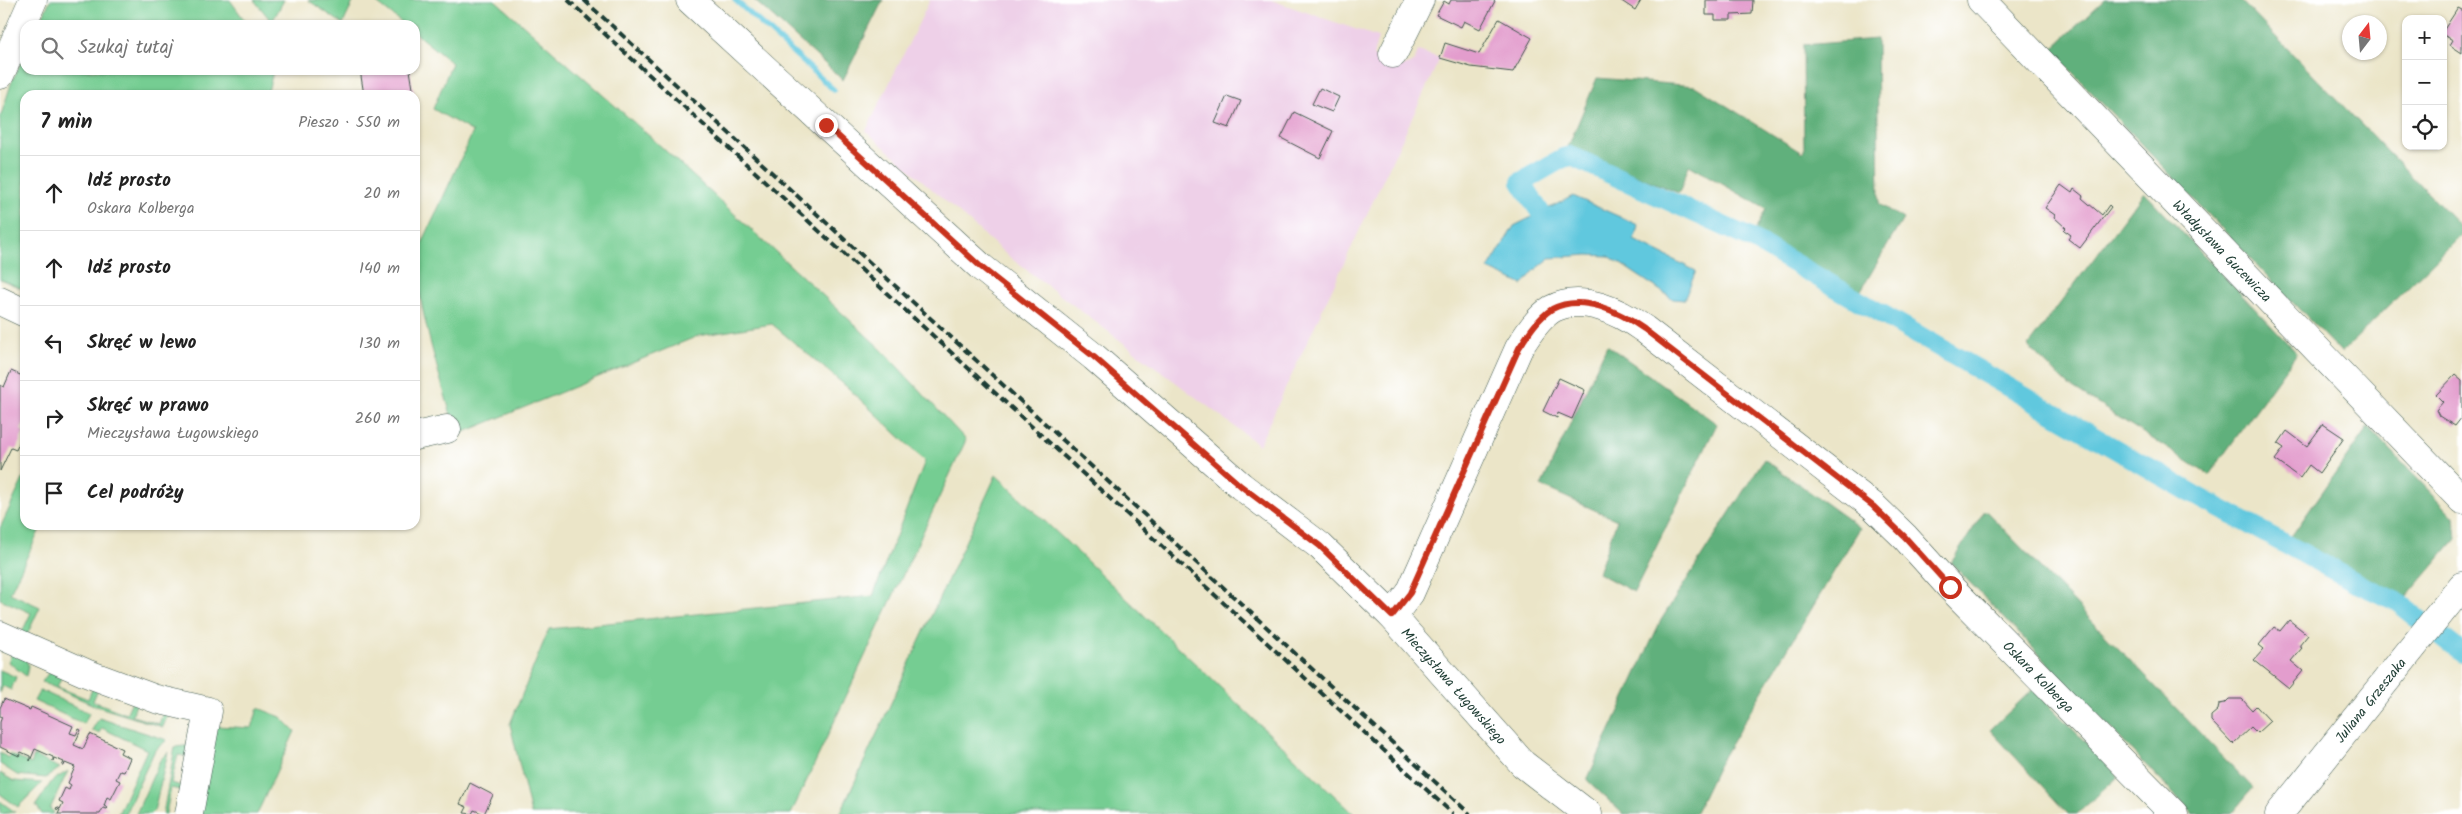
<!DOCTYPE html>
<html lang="pl">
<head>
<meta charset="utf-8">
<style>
	:root { --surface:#fff; --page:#f2f2f2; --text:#222; --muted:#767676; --line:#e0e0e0 }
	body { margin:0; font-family:Kalam,sans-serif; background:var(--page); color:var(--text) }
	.controls { position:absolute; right:15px; top:15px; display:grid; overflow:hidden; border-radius:10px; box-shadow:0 1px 4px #0004 }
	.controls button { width:45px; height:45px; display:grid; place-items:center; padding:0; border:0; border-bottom:1px solid var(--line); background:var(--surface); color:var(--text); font:25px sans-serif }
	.compass { position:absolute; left:2342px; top:15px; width:45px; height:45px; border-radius:50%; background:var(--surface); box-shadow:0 1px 4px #0004; rotate:16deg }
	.stop { position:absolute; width:15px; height:15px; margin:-11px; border:4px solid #c8321e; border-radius:50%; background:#fff }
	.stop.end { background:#c8321e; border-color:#fff; box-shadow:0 1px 5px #0008 }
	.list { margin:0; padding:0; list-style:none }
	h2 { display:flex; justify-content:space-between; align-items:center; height:65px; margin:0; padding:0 20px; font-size:21px }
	h2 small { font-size:16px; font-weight:400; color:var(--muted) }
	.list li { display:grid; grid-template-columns:32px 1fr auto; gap:15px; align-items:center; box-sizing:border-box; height:75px; padding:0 20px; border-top:1px solid var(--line) }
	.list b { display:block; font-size:19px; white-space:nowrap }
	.list p { margin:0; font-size:16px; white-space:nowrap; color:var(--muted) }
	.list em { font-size:16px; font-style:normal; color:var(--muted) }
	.icon { flex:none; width:28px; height:28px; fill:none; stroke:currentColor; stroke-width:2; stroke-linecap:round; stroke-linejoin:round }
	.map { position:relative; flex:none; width:2462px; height:814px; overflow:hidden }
	.search { position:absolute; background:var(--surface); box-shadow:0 1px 4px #0004; left:20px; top:20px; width:400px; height:55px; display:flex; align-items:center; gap:12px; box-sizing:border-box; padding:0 18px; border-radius:15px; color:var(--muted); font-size:19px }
	.panel { position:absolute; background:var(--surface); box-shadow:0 1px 4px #0004; left:20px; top:90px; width:400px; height:440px; border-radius:15px }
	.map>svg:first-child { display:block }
	.built { fill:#eed0e8 }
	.green { fill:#75cd92; stroke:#4a8563 }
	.forest { fill:#60b07c; stroke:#407658 }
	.water { fill:#61c8de; stroke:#408289 }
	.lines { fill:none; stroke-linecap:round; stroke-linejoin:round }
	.stream { stroke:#61c8de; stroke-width:5.5 }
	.canal { stroke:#61c8de; stroke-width:20 }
	.building { fill:#e39dcd }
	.minor-casing { stroke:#3e564a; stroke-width:29 }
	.minor { stroke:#fff; stroke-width:28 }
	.rail { stroke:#1f3d34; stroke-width:4; stroke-dasharray:8 4; stroke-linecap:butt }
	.route { stroke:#c8321e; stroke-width:6 }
	.labels { text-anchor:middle; stroke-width:4.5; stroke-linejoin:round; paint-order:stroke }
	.street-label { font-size:14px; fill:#1f3d34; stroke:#fff }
</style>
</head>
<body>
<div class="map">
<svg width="2462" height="814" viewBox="0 0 2462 814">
	<rect width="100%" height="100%" fill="#fff"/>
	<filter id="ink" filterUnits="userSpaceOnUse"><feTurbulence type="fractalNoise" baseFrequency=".02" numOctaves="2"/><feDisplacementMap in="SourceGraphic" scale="10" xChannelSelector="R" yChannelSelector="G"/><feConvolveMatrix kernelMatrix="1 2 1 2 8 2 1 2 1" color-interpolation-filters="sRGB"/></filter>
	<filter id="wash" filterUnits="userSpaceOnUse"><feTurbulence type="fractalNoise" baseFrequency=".0096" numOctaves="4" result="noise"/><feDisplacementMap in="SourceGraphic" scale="20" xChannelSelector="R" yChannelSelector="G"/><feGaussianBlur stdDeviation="1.12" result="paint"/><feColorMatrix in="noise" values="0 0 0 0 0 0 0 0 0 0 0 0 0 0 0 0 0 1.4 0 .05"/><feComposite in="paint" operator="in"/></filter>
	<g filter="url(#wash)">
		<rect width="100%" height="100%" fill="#ebe5c8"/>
		<polygon class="built" points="930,0 1271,0 1378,37 1373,56 1402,67 1414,62 1418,51 1440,58 1259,445 1008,256 866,131"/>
		<g class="green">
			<polygon points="50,0 230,0 248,25 39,25"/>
			<polygon points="254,0 284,0 272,22"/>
			<polygon points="308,0 354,0 343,24"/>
			<path d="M373,0H495L655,141L880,348L966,440L791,814H531L510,724L549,629L873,596L925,461L847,387L772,324L698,336L457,435C444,391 430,347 421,301C418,284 415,277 415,259L473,132L433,109L452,63L415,33V25H405Z"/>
			<polygon points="25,54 25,70 273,70 273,72 267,95 25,95 25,290 0,279 0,118 12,81"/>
			<polygon points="25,475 25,525 42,525 10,593 40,607 26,637 21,634 31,613 0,599 0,528"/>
			<polygon points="996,475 1354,814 840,814"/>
			<path d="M13,650C26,660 31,659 26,676L8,662Z"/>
			<polygon points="0,670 16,677 11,690 3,686 0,693"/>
			<polygon points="49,672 63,674 57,687 88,699 93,687 98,689 93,701 126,714 132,701 137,702 132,716 159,724 164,710 169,712 163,727 96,706 42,682"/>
			<polygon points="40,690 89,713 84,724 34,701"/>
			<polygon points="258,708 281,717 295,731 257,814 196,814 215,726 252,728"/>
			<polygon points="99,718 167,740 155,750 125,814 118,814 147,750 102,728 99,733 92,730"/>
			<polygon points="194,745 192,757 178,755 171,783 186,787 185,791 171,788 166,814 163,814 175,747"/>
			<polygon points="168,752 154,811 149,814 136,814 160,760"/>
			<polygon points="0,753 9,758 10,754 31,764 34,756 60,768 46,778 17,775 0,764"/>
			<polygon points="68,771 50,809 54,812 53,814 42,814 36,805 52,781"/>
			<polygon points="0,773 14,781 42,783 18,807 0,794"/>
			<polygon points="0,801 15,812 0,814"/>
		</g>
		<g class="forest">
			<polygon points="754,0 883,0 843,80"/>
			<polygon points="2104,0 2240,0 2462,228 2462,234 2341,353 2051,50"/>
			<polygon points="1877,39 1879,204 1903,219 1860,292 1755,231 1766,209 1689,165 1679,193 1568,147 1597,78 1695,86 1802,153 1804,151 1803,45"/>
			<polygon points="2144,192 2297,353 2209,475 2068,385 2028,346"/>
			<polygon points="1607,345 1717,424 1634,592 1598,573 1617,520 1541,486"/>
			<polygon points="2368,427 2454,517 2456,539 2405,599 2290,538"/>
			<polygon points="1764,459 1860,528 1720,762 1695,814 1623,814 1587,780 1661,620"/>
			<polygon points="1985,510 2253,788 2231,814 2193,814 1951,563"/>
			<polygon points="2033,689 2119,776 2077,814 2068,814 1990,730"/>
		</g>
		<polygon class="water" points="1573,196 1638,225 1634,240 1696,271 1684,300 1673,299 1609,256 1588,255 1550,258 1533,272 1523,285 1488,269 1514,226"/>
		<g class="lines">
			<polyline class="stream" points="735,0 834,90"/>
			<polyline class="canal" points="1540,212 1521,182 1563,158 1571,156 1752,239 2195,495 2361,585 2396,601 2462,653"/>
		</g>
		<g id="blocks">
			<g class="building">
				<polygon points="1451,0 1494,0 1495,1 1480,29 1464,21 1461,27 1459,26 1436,15 1444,1 1449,4"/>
				<polygon points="1620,0 1641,0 1635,10"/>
				<polygon points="1706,0 1753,0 1752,14 1731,15 1731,20 1715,20 1715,15 1706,15"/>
				<polygon points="2458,8 2462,10 2462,53 2450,45 2453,40 2443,35 2443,31"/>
				<polygon points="1499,19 1532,38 1513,72 1471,67 1440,58 1445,43 1479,54"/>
				<polygon points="360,70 410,70 414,95 364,95"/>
				<polygon points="1320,88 1339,97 1332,112 1312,104"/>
				<polygon points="1227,96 1241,101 1229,128 1215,123"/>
				<polygon points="1294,112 1333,131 1320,158 1281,138"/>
				<polygon points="2061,185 2072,193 2074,189 2083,196 2082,198 2102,215 2109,205 2111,207 2080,248 2068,239 2071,235 2064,230 2066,228 2054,217 2055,215 2045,208"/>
				<polygon points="11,371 25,377 25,421 21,430 24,432 16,450 11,448 0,471 0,385 4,387"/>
				<polygon points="2455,375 2462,381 2462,417 2455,426 2439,416 2436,410 2443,402 2436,395"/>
				<polygon points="1559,378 1585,390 1572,419 1558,413 1557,418 1543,411"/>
				<polygon points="2323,424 2344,438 2319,473 2309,465 2300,478 2275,460 2284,448 2278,444 2287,431 2307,446"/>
				<polygon points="2289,620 2308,635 2299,646 2302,648 2291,661 2303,671 2289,688 2254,660 2264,649 2259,645 2274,627 2280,631"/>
				<polygon points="4,699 30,710 31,707 73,726 70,733 76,735 79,729 81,730 74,745 83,749 90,734 122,749 120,753 130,758 124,772 120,771 116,779 120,781 111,799 107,797 104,806 108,808 107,809 103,808 100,814 58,814 60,810 56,809 57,807 60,809 63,803 59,801 65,788 69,790 71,785 68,783 75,767 65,763 64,766 62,766 64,762 54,758 53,761 53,757 35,749 30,761 30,756 21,752 19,756 0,747 0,722 2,717 0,716 0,708"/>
				<polygon points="2229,699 2242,699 2252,710 2256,706 2270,721 2257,733 2251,727 2233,744 2211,721 2211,716 2218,710 2219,704 2225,703"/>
				<polygon points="470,783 493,795 484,814 474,810 472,814 464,813 467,807 460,804"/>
			</g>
		</g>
	</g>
	<g filter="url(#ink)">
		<use href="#blocks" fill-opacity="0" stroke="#3e564a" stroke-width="1"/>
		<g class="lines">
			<defs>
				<g id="minor">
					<path id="s1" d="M690,0L981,267L1094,357L1241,486L1320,546L1392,616L1523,764L1588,814"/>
					<path id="s2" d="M1981,0L2462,500"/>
					<polyline points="1393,54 1420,0"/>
					<polyline points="0,75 33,0"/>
					<polyline points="0,301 25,313"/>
					<polyline points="415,436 447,429"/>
					<path id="s3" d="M1392,616L1410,593L1519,348C1528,334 1538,318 1552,309C1582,293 1620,312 1644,329L1873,506L1905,537L1950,587L2174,814"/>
					<polyline points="0,635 86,673 156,699 208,711 189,814"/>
					<path id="s4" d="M2279,814L2462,586"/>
				</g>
			</defs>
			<use href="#minor" class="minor-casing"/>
			<use href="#minor" class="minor"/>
			<g class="rail">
				<polyline points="568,0 1453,814"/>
				<polyline points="584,0 1470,814"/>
			</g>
		</g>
	</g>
	<g class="lines" filter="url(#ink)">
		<path class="route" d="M826,125L981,267L1094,357L1241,486L1320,546L1392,616L1410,593L1519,348C1528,334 1538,318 1552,309C1582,293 1620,312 1644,329L1873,506L1905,537L1950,587"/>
	</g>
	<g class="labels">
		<g class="street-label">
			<text dy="5" stroke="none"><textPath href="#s2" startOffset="348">Władysława Gucewicza</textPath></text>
			<text dy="5" stroke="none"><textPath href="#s3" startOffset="975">Oskara Kolberga</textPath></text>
			<text dy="5" stroke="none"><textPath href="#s1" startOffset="1028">Mieczysława Ługowskiego</textPath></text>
			<text dy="5" stroke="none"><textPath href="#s4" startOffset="146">Juliana Grzeszaka</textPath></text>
		</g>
	</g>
</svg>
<div class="controls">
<button>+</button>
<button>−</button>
<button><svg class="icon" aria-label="locate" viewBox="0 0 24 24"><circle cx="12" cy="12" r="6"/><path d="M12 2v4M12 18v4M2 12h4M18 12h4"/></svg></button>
</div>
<svg class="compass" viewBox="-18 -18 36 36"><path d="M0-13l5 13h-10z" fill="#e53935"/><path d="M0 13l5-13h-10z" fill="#767676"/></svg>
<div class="stop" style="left:1950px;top:587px"></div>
<div class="stop end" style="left:826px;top:125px"></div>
<div class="search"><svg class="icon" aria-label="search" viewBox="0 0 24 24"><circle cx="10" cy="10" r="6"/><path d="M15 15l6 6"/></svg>Szukaj tutaj</div>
<section class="panel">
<h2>7 min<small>Pieszo · 550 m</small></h2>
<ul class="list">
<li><svg class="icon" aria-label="ahead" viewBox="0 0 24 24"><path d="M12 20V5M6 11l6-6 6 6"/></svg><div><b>Idź prosto</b><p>Oskara Kolberga</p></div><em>20 m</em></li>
<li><svg class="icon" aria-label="ahead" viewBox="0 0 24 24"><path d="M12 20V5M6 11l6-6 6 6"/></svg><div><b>Idź prosto</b></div><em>140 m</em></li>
<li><svg class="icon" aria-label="left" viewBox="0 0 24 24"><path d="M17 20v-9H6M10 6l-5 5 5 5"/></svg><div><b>Skręć w lewo</b></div><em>130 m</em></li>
<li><svg class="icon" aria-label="right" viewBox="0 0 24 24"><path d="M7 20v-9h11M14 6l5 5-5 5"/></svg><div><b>Skręć w prawo</b><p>Mieczysława Ługowskiego</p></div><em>260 m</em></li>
<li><svg class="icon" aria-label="arrive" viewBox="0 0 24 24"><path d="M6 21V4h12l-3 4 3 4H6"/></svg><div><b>Cel podróży</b></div></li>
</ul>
</section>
</div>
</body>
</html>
